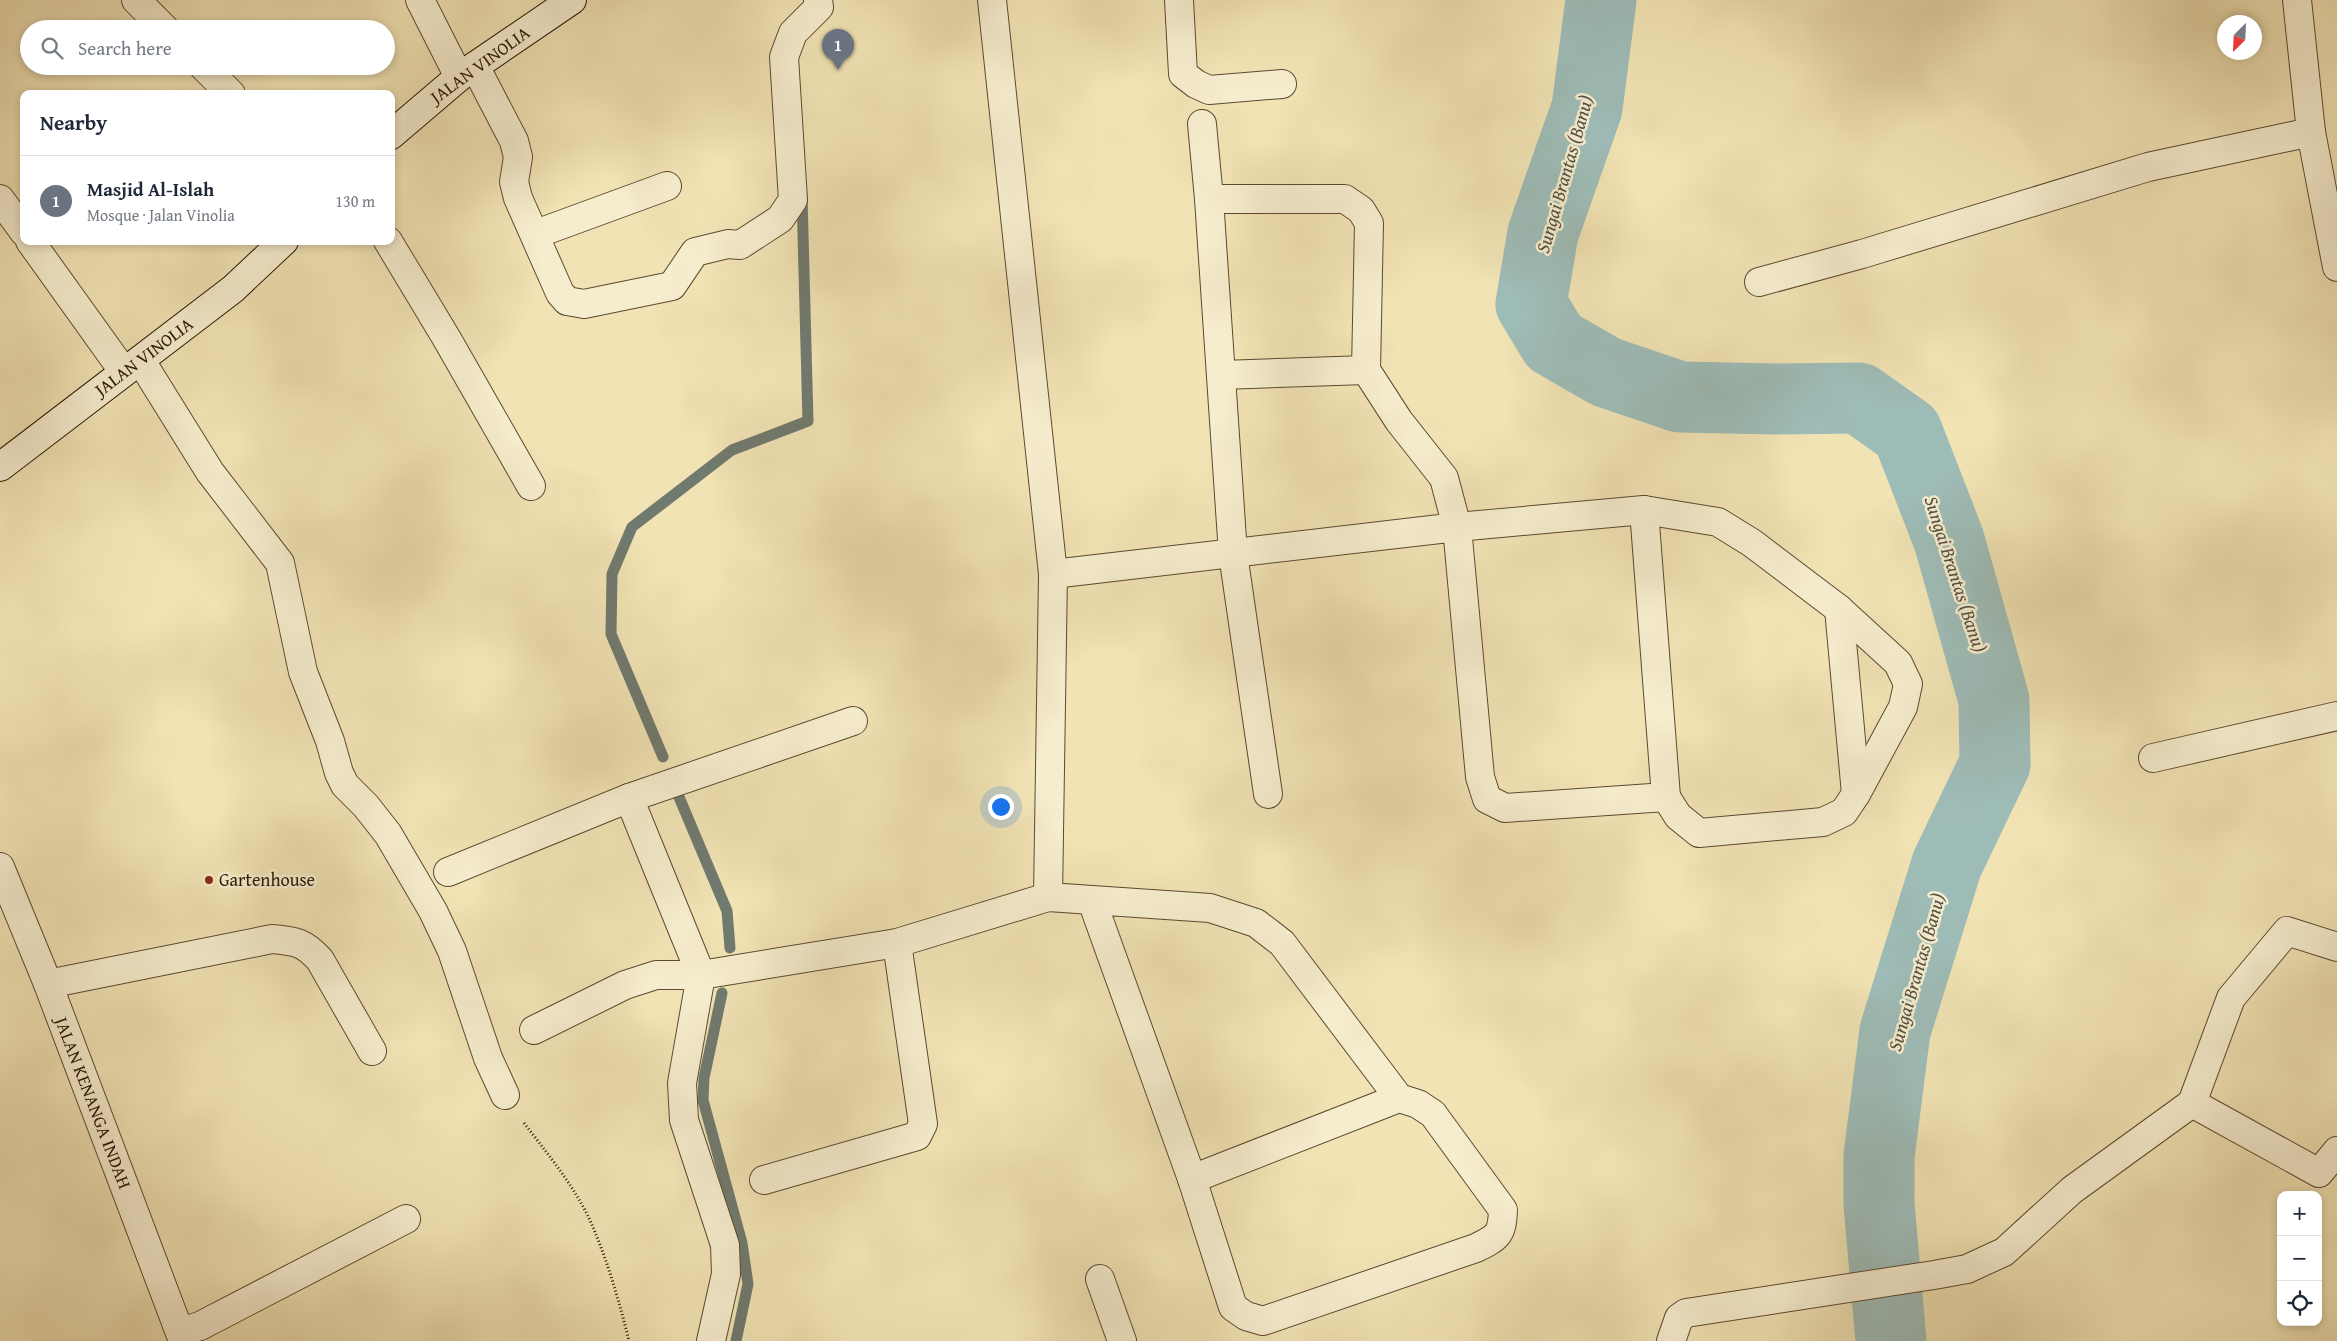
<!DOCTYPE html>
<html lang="en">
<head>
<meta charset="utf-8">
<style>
	:root { --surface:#fff; --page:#f6f6f7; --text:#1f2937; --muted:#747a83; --line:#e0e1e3; --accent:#8f2418 }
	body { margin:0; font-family:"Gentium Book Plus",serif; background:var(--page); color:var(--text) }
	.controls { position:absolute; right:15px; bottom:15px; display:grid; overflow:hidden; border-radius:10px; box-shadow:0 2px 8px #0003 }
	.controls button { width:45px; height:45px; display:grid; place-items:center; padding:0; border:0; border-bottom:1px solid var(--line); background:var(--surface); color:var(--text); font:25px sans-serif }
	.compass { position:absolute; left:2217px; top:15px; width:45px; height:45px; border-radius:50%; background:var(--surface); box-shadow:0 2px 8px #0003; rotate:204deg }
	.you { position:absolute; left:1000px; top:806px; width:18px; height:18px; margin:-12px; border:4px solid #fff; border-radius:50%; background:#1a73e8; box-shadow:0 0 0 8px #1a73e833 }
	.badge { display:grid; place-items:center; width:32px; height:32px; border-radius:50%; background:var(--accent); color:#fff; font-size:16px; font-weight:700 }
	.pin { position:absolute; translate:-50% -41px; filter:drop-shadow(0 1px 2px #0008) }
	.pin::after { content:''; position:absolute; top:26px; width:18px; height:15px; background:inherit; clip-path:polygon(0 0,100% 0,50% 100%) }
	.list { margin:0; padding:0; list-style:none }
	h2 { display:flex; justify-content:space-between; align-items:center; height:65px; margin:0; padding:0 20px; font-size:21px }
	h2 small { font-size:16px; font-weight:400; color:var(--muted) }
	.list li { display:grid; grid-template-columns:32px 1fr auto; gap:15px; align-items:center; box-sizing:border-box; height:90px; padding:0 20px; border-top:1px solid var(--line) }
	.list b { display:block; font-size:19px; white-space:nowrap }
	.list p { margin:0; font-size:16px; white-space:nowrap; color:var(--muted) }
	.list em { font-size:16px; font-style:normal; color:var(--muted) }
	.icon { flex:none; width:28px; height:28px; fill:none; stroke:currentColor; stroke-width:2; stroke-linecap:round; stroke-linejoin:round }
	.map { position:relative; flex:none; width:2337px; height:1341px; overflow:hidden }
	.search { position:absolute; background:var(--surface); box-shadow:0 2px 8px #0003; left:20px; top:20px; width:375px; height:55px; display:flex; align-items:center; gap:12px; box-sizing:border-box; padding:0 18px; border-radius:28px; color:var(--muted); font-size:19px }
	.panel { position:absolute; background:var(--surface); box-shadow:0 2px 8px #0003; left:20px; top:90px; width:375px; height:155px; border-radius:10px }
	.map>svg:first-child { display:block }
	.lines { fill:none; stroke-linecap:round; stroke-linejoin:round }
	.stream { stroke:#707a6f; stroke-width:11 }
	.river { stroke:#9ebcb7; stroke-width:71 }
	.street-casing { stroke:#5c4930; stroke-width:30 }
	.secondary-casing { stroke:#2a1604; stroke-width:30 }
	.path { stroke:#2a1604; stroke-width:3; stroke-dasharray:1 2.5; stroke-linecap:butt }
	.street { stroke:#f6edce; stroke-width:28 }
	.secondary { stroke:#f6edce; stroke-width:28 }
	.poi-dot { fill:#8f2418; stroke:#f6edce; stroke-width:2 }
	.labels { text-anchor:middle; stroke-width:5; stroke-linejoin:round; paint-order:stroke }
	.street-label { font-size:18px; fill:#2a1604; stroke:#f6edce }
	.poi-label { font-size:18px; fill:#2a1604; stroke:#f6edce; text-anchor:start }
	.water-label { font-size:19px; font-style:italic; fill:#535043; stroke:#f6edce }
</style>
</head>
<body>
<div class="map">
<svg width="2337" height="1341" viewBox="0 0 2337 1341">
	<rect width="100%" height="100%" fill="#f1e3b4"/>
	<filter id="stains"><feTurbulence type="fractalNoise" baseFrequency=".004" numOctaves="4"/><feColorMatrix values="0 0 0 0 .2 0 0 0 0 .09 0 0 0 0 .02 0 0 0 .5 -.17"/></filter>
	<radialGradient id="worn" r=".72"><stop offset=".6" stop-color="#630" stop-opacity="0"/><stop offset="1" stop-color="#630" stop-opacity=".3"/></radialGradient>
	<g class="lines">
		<g class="stream">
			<polyline points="663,757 611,634 612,574 632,527 732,450 808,421 802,196"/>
			<polyline points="679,797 727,911 730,948"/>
			<polyline points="722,993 704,1078 703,1100 742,1243 748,1284 736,1341"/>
		</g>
		<polyline class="river" points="1601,0 1587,108 1543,233 1531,304 1554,342 1606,372 1680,397 1776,399 1859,398 1907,432 1949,540 1994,700 1995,764 1947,864 1895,1031 1879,1156 1879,1204 1891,1341"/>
		<defs>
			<g id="street">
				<polyline points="136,0 165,29"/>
				<polyline points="420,0 459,77"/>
				<polyline points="992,0 1053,574 1457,527 1480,777 1487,799 1505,808 1666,797 1678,816 1699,833 1823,822 1844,812 1856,794 1839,609 1752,543 1718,522 1644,510 1457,527 1444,478 1399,421 1366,370 1369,223 1361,210 1345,199 1209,199 1233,554 1268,794"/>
				<polyline points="1179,0 1183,74 1196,84 1209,90 1282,84"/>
				<polyline points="2297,0 2311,132 2337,267"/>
				<polyline points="203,66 231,94"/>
				<polyline points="475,66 514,141 518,157 514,182 518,198 560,293 567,301 584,304 672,286 695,252 728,244 740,245 780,219 793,200 784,57 793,33 819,7 818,0"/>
				<polyline points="1202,124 1209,199"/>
				<polyline points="0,199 24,232"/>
				<polyline points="536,234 667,186"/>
				<polyline points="30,241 124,372"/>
				<polyline points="388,241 447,339 531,486"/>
				<polyline points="1759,282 1862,254 2148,167 2311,132"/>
				<polyline points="141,361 210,472 280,563 303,672 330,741 339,773 345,785 366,806 388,834 433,911 452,951 488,1058 505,1095"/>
				<polyline points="1222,375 1366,370"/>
				<polyline points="1644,510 1666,797"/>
				<polyline points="1839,609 1898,663 1908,684 1903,707 1856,794"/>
				<polyline points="2153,758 2337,716"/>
				<polyline points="629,798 853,721"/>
				<polyline points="0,867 48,984 183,1341"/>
				<polyline points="448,872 629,798 701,975 682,1083 684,1120 725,1245 726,1274 711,1341"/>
				<path d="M1048,897L1210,908L1256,923L1282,943L1399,1098L1418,1104L1433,1114L1503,1210C1502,1235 1498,1237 1476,1248L1263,1321L1246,1316L1233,1307L1192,1179L1092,901"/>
				<path d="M48,984L272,939C295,941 304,942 320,960L372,1051"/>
				<polyline points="534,1030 625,985 656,975 701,975 897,943"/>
				<polyline points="2192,1103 2319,1173 2337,1151"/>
				<polyline points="1192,1179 1399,1098"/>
				<polyline points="764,1180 917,1136 923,1124 897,943 1048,897 1053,574"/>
				<polyline points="1100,1279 1122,1341"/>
				<polyline points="180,1332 200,1326 406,1219"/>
				<polyline points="1671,1341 1679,1318 1686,1313 1934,1275 1967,1269 2004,1252 2072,1190 2192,1103 2231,998 2287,931 2337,947"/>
			</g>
			<g id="secondary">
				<polyline points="391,135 459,77 572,0"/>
				<polyline points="0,467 233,289 284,241"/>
			</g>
		</defs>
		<use href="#street" class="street-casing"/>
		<use href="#secondary" class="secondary-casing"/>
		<path class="path" d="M524,1123C547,1153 570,1181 587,1214C605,1252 619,1300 629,1341"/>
		<use href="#street" class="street"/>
		<use href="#secondary" class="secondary"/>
	</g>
	<circle class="poi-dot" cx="209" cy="880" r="5"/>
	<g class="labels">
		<g class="street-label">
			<text transform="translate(480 65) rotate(-36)" y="6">JALAN VINOLIA</text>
			<text transform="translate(144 357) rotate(-37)" y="6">JALAN VINOLIA</text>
			<text transform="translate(93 1103) rotate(69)" y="6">JALAN KENANGA INDAH</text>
		</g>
		<g class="poi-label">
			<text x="219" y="886">Gartenhouse</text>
		</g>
		<g class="water-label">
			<text transform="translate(1564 174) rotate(-74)" y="7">Sungai Brantas (Banu)</text>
			<text transform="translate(1956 574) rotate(72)" y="7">Sungai Brantas (Banu)</text>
			<text transform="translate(1916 972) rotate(-74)" y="7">Sungai Brantas (Banu)</text>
		</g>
	</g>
	<rect width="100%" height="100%" filter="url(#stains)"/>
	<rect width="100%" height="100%" fill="url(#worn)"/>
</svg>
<div class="controls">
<button>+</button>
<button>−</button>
<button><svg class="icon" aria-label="locate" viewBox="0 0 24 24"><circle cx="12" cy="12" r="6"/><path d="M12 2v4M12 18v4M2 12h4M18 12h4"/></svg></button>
</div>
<svg class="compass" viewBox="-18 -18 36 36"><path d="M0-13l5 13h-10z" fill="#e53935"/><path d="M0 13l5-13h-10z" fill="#747a83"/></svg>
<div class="you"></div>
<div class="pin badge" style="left:838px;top:70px;background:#6b7280">1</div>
<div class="search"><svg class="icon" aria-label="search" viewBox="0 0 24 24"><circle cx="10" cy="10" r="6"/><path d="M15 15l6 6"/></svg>Search here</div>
<section class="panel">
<h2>Nearby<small></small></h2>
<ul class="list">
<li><span class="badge" style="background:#6b7280">1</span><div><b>Masjid Al-Islah</b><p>Mosque · Jalan Vinolia</p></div><em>130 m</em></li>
</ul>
</section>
</div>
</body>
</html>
